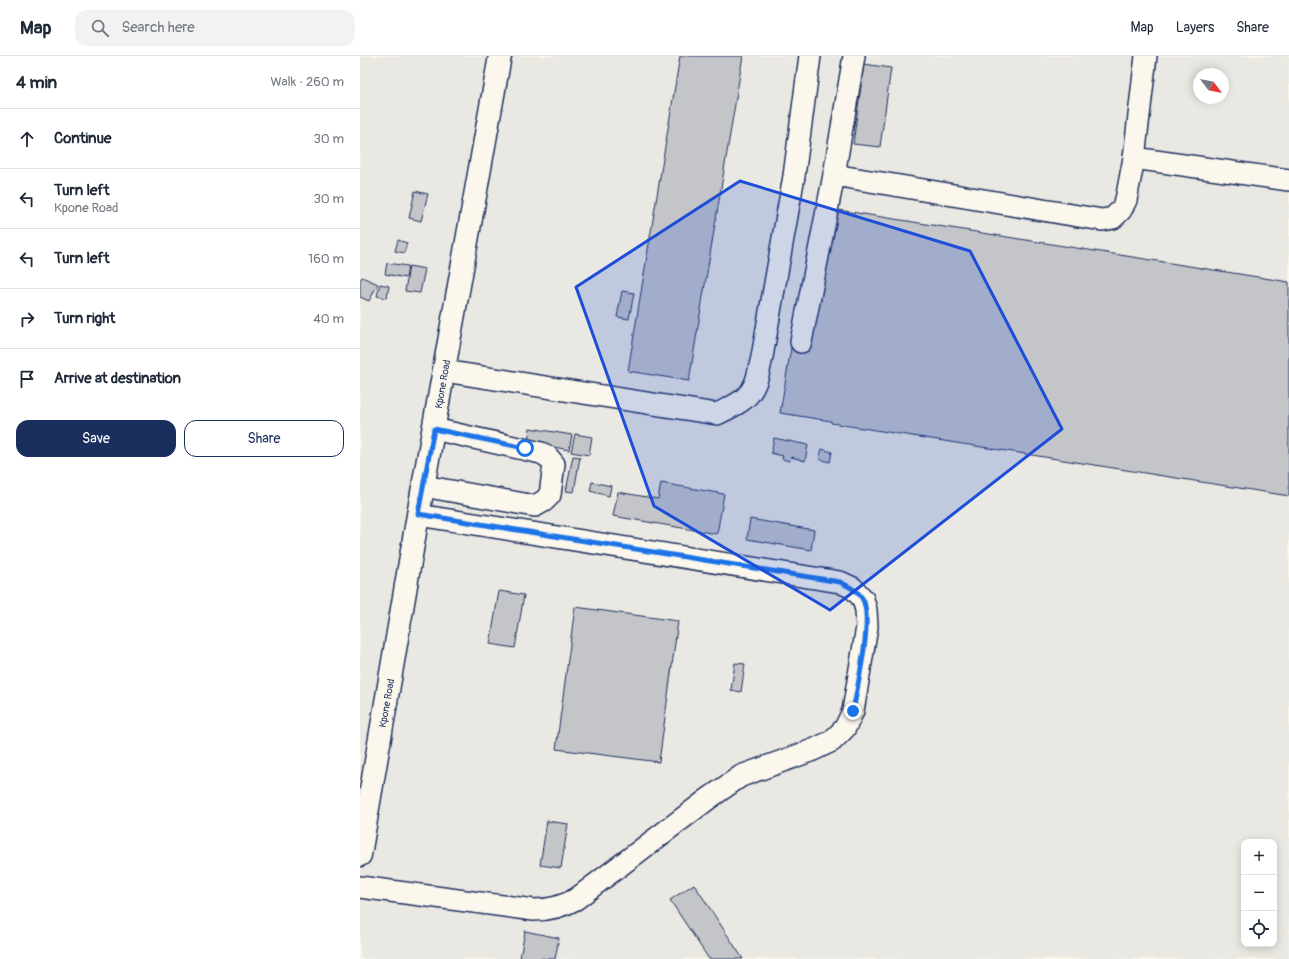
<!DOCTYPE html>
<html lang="en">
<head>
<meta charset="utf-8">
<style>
	:root { --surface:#fff; --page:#f2f2f3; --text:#1f2937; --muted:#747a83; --line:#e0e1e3; --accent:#1b2f5e }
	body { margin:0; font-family:Pangolin,sans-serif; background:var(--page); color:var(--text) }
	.controls { position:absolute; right:12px; bottom:12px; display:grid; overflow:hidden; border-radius:8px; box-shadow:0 2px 10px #0003 }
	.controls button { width:36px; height:36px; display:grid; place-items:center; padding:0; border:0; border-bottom:1px solid var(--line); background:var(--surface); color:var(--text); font:20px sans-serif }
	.compass { position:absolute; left:833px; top:12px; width:36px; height:36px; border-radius:50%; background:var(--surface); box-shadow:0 2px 10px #0003; rotate:122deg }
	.stop { position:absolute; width:12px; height:12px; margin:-9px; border:3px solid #1a73e8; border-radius:50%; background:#fff }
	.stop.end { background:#1a73e8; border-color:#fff; box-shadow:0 1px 4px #0008 }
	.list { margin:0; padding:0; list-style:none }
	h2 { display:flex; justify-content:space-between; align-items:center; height:52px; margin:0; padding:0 16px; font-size:17px }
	h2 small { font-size:13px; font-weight:400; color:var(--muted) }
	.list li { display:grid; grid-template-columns:26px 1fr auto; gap:12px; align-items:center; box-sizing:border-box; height:60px; padding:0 16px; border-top:1px solid var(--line) }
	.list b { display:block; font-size:15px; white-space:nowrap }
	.list p { margin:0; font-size:13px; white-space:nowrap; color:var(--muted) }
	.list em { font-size:13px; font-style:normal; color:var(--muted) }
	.actions { display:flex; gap:8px; padding:12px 16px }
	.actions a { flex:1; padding:9px 0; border:1px solid var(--accent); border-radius:12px; text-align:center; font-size:14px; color:var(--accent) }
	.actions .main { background:var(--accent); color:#fff }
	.icon { flex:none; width:22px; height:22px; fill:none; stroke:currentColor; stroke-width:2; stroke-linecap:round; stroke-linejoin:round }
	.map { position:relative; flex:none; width:929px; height:903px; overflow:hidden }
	header { display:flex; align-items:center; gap:24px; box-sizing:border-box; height:56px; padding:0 20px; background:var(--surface); border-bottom:1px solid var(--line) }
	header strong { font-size:19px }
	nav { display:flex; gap:22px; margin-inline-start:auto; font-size:14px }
	.search { width:280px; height:36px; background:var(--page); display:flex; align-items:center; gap:10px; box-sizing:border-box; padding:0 14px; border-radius:12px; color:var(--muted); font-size:15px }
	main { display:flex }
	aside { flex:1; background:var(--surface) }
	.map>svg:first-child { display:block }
	.built { fill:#eae8e2; fill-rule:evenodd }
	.building { fill:#c3c5c9; stroke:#1b2f5e }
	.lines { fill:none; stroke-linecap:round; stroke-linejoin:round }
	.minor-casing { stroke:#1b2f5e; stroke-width:24 }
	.major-casing { stroke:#1b2f5e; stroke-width:25 }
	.minor { stroke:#fbf7ec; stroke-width:21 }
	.major { stroke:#fbf7ec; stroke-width:22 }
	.route { stroke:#1a73e8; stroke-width:5 }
	.marked { fill:#1d4ed8; fill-opacity:0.2; stroke:#1d4ed8; stroke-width:3; stroke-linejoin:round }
	.labels { text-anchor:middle; stroke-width:4; stroke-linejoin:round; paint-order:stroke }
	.street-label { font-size:10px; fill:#1b2f5e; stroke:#fbf7ec }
</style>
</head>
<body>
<header>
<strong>Map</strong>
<div class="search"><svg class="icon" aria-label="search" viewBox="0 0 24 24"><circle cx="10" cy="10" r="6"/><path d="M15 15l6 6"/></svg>Search here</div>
<nav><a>Map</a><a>Layers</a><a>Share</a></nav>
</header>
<main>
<aside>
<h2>4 min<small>Walk · 260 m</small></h2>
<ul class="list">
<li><svg class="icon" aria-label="ahead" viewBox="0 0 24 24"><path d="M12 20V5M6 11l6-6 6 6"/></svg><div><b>Continue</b></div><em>30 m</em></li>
<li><svg class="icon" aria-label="left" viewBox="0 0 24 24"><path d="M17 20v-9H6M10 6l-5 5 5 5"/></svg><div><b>Turn left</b><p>Kpone Road</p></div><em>30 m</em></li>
<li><svg class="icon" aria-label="left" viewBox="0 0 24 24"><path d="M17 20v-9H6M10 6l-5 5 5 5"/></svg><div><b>Turn left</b></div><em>160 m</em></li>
<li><svg class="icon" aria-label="right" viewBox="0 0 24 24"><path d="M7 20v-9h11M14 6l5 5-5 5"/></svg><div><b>Turn right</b></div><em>40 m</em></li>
<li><svg class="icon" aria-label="arrive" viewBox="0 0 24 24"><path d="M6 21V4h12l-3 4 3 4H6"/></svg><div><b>Arrive at destination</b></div></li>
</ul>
<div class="actions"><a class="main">Save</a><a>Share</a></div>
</aside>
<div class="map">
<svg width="929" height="903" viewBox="0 0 929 903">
	<rect width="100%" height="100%" fill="#fbf7ec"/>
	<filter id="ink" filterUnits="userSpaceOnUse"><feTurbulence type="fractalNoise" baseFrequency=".025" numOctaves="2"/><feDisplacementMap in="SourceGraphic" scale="8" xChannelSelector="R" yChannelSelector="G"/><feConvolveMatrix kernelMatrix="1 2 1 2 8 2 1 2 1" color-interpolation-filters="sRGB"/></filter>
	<g filter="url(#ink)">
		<path class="built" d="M0,0H929V903H0ZM839,18H863V42H839ZM884,786H914V888H884Z"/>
		<g class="building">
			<polygon points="320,0 383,0 329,325 268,315"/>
			<polygon points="504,8 531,12 520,91 493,88"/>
			<polygon points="55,135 68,138 61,165 49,162"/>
			<polygon points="472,153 929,226 929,440 471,367 471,365 420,357 431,292 449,295"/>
			<polygon points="38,184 47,187 44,197 35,195"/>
			<polygon points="27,207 48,210 46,222 25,218"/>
			<polygon points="49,210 65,213 60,237 45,235"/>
			<polygon points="2,221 18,228 9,245 0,241 0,224"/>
			<polygon points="20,228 29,230 27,242 17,240"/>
			<polygon points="262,235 274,237 269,263 257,261"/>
			<polygon points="170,372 212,379 209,394 168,386"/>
			<polygon points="215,378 232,381 229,399 211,396"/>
			<polygon points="414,382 448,389 445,405 431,401 430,405 422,403 423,400 411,397"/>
			<polygon points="462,393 472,396 470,406 459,403"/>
			<polygon points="213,400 220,401 214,436 206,435"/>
			<polygon points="232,426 251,430 249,440 230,435"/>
			<polygon points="301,427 364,438 357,478 253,460 258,436 298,443"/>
			<polygon points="390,463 454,474 451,494 387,483"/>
			<polygon points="139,535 164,539 155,592 130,588"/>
			<polygon points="215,551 318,565 299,706 196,693"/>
			<polygon points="375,607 385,608 381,636 371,634"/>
			<polygon points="187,765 208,768 201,812 180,809"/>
			<polygon points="334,828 383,903 349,903 310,844"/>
			<polygon points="165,875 199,882 195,903 160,902"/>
		</g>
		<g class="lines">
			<defs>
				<g id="minor">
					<polyline points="774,102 929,124"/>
					<polyline points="474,119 742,164 753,162 761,154 766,144 774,102 786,0"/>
					<polyline points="441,286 474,119 494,0"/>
					<path d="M84,315L357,358C367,353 380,348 387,340C397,330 399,314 402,301L434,120L450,0"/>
					<polyline points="63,430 175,450 184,445 190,439 194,408 187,400 181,397 74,373"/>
					<path d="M0,831L174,854C190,854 202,851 216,843L348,743L381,720L453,694L472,685L485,672L493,655L507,571L506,554L503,543L493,532L480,526L58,459"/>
				</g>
				<polyline id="major" points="0,799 58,459 140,0"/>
			</defs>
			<use href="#minor" class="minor-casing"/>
			<use href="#major" class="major-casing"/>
			<use href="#minor" class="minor"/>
			<use href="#major" class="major"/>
		</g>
	</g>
	<g class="lines" filter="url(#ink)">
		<path class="route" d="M165,392L74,373L58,458L480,526C488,530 497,534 502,542C514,560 497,632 493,655"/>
	</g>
	<path class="marked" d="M380,125L610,195L702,373L470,554L294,450L216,231Z"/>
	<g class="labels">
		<g class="street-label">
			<text transform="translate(82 328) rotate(-80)" y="4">Kpone Road</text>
			<text transform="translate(26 647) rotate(-80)" y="4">Kpone Road</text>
		</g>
	</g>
</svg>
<div class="controls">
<button>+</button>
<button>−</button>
<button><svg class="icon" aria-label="locate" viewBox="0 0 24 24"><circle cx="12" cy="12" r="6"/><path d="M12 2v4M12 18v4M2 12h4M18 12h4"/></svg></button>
</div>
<svg class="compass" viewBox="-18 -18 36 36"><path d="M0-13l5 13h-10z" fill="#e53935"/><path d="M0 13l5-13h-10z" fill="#747a83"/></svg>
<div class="stop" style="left:165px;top:392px"></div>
<div class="stop end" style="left:493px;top:655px"></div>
</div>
</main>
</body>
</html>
